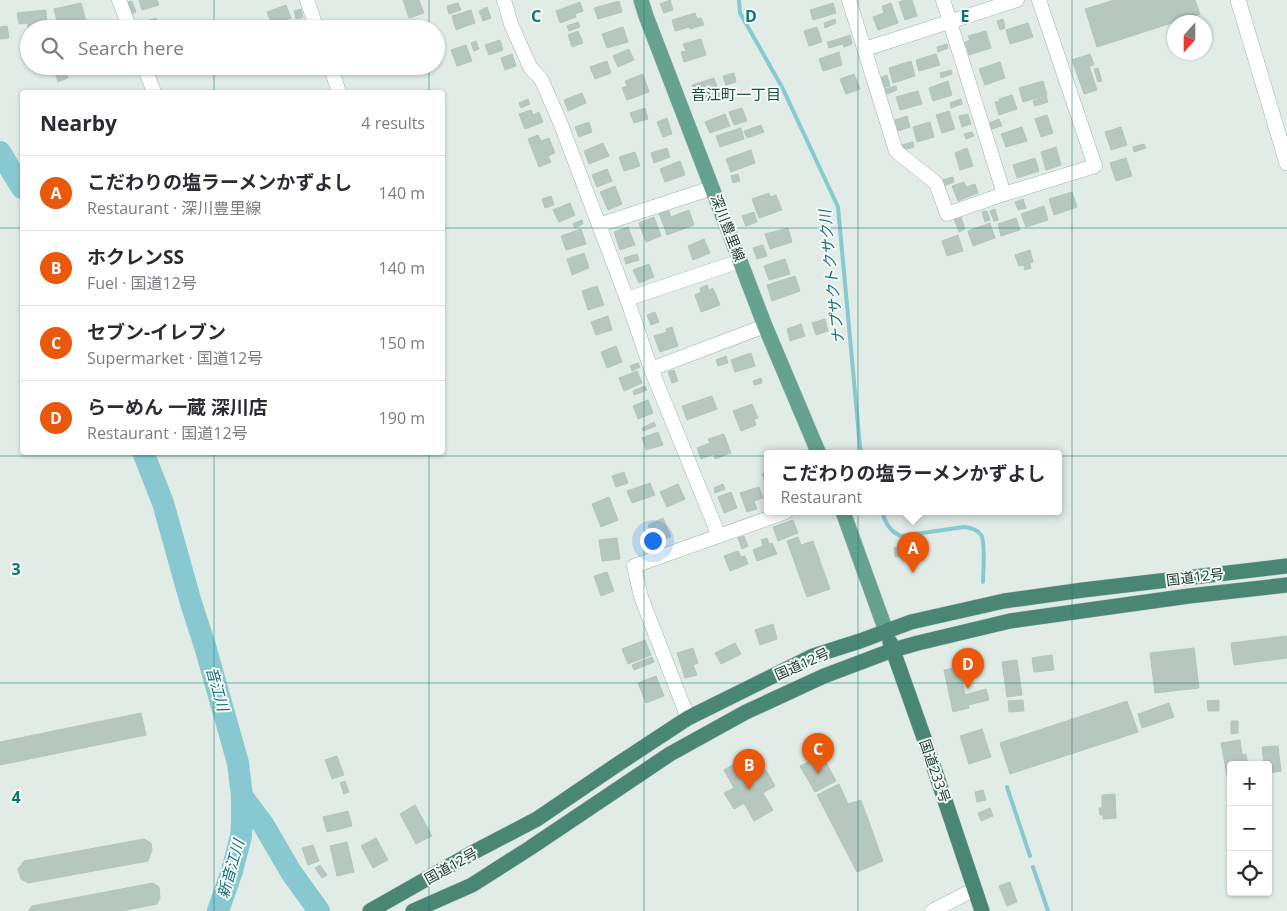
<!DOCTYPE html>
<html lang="en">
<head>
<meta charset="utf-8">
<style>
	:root { --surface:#fff; --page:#f7f7f7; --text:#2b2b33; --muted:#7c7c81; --line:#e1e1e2; --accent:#ea580c }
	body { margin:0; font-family:"Open Sans","Noto Sans JP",sans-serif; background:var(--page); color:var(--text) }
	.controls { position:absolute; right:15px; bottom:15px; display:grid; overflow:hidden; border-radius:5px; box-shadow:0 1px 4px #0004 }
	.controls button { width:45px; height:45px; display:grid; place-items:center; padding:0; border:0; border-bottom:1px solid var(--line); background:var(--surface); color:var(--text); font:25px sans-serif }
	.compass { position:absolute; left:1167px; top:15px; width:45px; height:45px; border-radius:50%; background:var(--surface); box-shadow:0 1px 4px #0004; rotate:201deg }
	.you { position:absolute; left:652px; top:540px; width:18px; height:18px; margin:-12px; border:4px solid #fff; border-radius:50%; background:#1a73e8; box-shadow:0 0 0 8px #1a73e833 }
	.badge { display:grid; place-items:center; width:32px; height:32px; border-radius:50%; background:var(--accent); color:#fff; font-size:16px; font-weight:700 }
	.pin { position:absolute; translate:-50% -41px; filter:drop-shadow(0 1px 2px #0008) }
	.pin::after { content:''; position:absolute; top:26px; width:18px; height:15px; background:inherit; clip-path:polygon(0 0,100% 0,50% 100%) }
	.popup { position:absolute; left:764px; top:450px; width:298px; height:65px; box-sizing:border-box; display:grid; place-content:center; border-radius:5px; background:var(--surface); filter:drop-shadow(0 1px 4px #0005); font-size:16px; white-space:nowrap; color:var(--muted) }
	.popup b { font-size:19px; color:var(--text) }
	.popup::after { content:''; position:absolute; left:50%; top:100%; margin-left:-10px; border:10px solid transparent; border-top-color:var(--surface) }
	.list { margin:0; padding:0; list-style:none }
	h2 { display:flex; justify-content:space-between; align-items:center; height:65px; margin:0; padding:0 20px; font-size:21px }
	h2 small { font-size:16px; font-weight:400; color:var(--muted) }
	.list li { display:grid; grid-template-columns:32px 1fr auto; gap:15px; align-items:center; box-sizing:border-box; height:75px; padding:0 20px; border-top:1px solid var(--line) }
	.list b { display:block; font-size:19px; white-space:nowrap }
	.list p { margin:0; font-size:16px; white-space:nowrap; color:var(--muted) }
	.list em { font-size:16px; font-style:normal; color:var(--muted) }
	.icon { flex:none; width:28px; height:28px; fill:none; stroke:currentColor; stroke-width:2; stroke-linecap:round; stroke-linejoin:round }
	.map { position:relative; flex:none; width:1287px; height:911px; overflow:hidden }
	.search { position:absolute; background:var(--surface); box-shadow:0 1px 4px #0004; left:20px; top:20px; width:425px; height:55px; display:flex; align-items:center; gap:12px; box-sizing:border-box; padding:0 18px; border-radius:28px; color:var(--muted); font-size:19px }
	.panel { position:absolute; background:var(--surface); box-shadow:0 1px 4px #0004; left:20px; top:90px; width:425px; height:365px; border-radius:5px }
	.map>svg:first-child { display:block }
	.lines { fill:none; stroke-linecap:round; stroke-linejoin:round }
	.stream { stroke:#88c9d1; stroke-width:4 }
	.river { stroke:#88c9d1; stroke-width:22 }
	.building { fill:#b6c7bf; stroke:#b3c5bd }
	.minor-casing { stroke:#a4b4ae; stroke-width:15 }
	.tertiary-casing { stroke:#a4b4ae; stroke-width:16 }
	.primary-casing { stroke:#c1c9c6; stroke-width:16 }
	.trunk-casing { stroke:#c1c9c6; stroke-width:16 }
	.minor { stroke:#fff; stroke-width:14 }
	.tertiary { stroke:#fff; stroke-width:15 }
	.primary { stroke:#65a28f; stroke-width:15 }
	.trunk { stroke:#498674; stroke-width:15 }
	.grid { fill:none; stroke:#0f766e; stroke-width:1; stroke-opacity:0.55 }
	.labels { text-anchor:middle; stroke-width:4; stroke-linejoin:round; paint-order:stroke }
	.street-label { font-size:14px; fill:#213d34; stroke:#f2f8f5 }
	.neighbourhood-label { font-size:15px; fill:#1d4f40; stroke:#f2f8f5 }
	.water-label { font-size:15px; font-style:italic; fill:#1b6d79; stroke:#f2f8f5 }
	.grid-label { font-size:16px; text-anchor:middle; font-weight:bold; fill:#0f766e; stroke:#f2f8f5; stroke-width:4; stroke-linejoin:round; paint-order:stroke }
</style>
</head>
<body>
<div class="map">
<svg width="1287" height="911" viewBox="0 0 1287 911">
	<rect width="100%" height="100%" fill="#e1ece7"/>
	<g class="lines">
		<g class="stream">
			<polyline points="739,0 740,13 782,87 838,207 860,447 862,454"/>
			<path d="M882,512C886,523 889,531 901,536L964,527C970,528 977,529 981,535C986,542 983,572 983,582"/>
			<polyline points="1007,787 1030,856"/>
			<polyline points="1033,867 1048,911"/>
		</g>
		<g class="river">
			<polyline points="0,152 22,188"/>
			<polyline points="143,452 163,503 191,603 205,646 238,763 242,796 242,822 241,836 232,871 218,911"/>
			<polyline points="242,796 263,824 291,872 319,911"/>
		</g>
	</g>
	<g class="building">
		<polygon points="139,0 157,0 159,5 142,10"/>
		<polygon points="403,0 419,0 424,13 409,18"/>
		<polygon points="670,0 673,10 664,13 660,4"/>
		<polygon points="905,0 912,0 917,16 905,20 899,2"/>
		<polygon points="1114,0 1195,0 1200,14 1097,47 1085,9"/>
		<polygon points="132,1 136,12 132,14 128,2"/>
		<polygon points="619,1 622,12 598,19 594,8"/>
		<polygon points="580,2 583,11 575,14 576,17 560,23 556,11"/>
		<polygon points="81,3 86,21 81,22 82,29 59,29 54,9"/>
		<polygon points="458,3 461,10 449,14 447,6"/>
		<polygon points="833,3 836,13 813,20 810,10"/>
		<polygon points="891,3 898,23 878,30 873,17 884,13 882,6"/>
		<polygon points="286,5 291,18 272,25 267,12"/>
		<polygon points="487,7 491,18 483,21 479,11"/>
		<polygon points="301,9 303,17 296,19 294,11"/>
		<polygon points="46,10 47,27 28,29 28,23 19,24 17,13"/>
		<polygon points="471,10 475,23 456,30 452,16"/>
		<polygon points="695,13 697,19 701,18 704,25 690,29 690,27 675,31 672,20"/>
		<polygon points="156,18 159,25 149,28 147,21"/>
		<polygon points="835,19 836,23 825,28 824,23"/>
		<polygon points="1003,19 1005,28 1000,30 997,21"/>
		<polygon points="578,22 580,27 569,31 567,26"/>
		<polygon points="1028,23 1033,37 1010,44 1006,30"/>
		<polygon points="7,26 9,38 0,39 0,27"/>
		<polygon points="623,27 628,42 607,48 602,34"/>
		<polygon points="817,27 822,42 809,46 804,31"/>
		<polygon points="578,31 583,43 572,47 568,35"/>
		<polygon points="986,31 991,48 969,55 965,42 970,40 968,36"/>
		<polygon points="850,35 852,44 844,47 841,38"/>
		<polygon points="841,38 843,44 836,46 835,40"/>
		<polygon points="701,39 706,55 684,62 681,52 686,51 683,44"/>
		<polygon points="500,40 503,50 489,55 485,45"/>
		<polygon points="835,40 836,46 829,48 827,42"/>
		<polygon points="476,41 479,49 474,51 471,43"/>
		<polygon points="947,44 948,48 938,52 937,47"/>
		<polygon points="466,45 472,61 457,66 451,50"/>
		<polygon points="629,49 634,60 618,67 613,56"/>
		<polygon points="839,52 842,65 823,71 819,59"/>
		<polygon points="512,54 516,66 505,70 501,58"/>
		<polygon points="936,54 940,65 919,71 916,60"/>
		<polygon points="1090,54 1094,65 1089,66 1097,90 1084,94 1072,60"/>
		<polygon points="607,61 611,73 595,79 590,67"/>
		<polygon points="911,61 915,76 893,83 889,68"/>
		<polygon points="1000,62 1005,78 985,85 979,69"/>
		<polygon points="61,66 64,66 68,78 58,82 54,69"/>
		<polygon points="1098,68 1102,81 1098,82 1094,69"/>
		<polygon points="951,70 952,74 941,78 940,73"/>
		<polygon points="734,73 736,82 726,85 723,76"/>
		<polygon points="643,74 649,92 627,100 622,88 627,86 625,81"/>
		<polygon points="854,74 860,89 846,94 840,79"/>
		<polygon points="887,75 890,86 882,88 879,78"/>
		<polygon points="714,78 720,96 701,102 698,94 695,94 692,85"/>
		<polygon points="948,81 952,95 933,101 929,88"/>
		<polygon points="1043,81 1047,95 1023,102 1019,88"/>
		<polygon points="896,86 897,90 887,94 885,89"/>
		<polygon points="918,91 922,104 900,110 896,97"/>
		<polygon points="582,93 586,103 568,111 564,100"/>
		<polygon points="1012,95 1017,109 999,115 995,102 1000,101 999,99"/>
		<polygon points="1046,96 1048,102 1035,106 1033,101"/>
		<polygon points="528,99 530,104 521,108 519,103"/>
		<polygon points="961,99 962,104 951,108 950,103"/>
		<polygon points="645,108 648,119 634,123 630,113"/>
		<polygon points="742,108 747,121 734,125 729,112"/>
		<polygon points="531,110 533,115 539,112 543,122 525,129 519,114"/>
		<polygon points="949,111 955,129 942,133 936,115"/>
		<polygon points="725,114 730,126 710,133 705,122"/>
		<polygon points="968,114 971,124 962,127 959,116"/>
		<polygon points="1047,115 1053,133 1041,137 1035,119"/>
		<polygon points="907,116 910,127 898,131 895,120"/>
		<polygon points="667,118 672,134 663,137 657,122"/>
		<polygon points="999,119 1002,126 991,129 989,123"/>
		<polygon points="589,122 592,132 579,137 575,127"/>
		<polygon points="930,122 934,137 917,142 913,127"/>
		<polygon points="761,125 764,132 747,138 744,131"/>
		<polygon points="1022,127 1027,141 1006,147 1001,134"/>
		<polygon points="1121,127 1127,145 1111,150 1105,132"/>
		<polygon points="741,128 744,139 720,147 716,136"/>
		<polygon points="972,132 974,136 966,139 964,134"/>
		<polygon points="538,135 541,141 549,138 555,153 548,156 551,162 539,167 528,139"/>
		<polygon points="913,142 914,147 903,150 902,145"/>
		<polygon points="603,143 609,156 589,164 584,151"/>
		<polygon points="1144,144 1146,148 1134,152 1133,147"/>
		<polygon points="1056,147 1061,165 1046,170 1041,152"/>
		<polygon points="667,148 670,157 654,163 651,153"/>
		<polygon points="967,148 973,166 960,170 955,153"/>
		<polygon points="751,150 755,163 731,172 726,159"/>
		<polygon points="635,152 640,166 624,171 619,157"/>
		<polygon points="1035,158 1039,171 1017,178 1013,165"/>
		<polygon points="1126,158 1132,176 1116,181 1110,163"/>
		<polygon points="680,161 685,175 665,182 660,169"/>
		<polygon points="607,169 612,181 597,187 592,175"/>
		<polygon points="738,174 740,181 733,183 731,176"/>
		<polygon points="953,177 954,182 944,186 942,180"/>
		<polygon points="964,182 966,187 975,184 978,193 958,201 952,186"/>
		<polygon points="615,186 622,204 608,210 600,192"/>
		<polygon points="1072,192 1077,207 1054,215 1049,199"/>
		<polygon points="769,193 771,197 776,195 782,210 759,218 752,199"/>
		<polygon points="551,196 554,205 545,208 542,199"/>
		<polygon points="1023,199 1026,208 1018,210 1015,202"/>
		<polygon points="570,203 575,215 559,222 553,210"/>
		<polygon points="1044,206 1048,220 1026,227 1021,214"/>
		<polygon points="668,209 671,217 689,210 694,225 667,235 659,213"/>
		<polygon points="995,209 998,220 994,221 990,211"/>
		<polygon points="987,211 990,220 985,222 982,212"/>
		<polygon points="754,212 757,222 746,226 742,216"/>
		<polygon points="654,217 661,236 646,242 639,223"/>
		<polygon points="961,217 965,229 959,232 954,219"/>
		<polygon points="1016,218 1020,230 1001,236 998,224"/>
		<polygon points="582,220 583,224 575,228 573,224"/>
		<polygon points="990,223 995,238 973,246 968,231"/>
		<polygon points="628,227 635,245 620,250 614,232"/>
		<polygon points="788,228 792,242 770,249 765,234"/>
		<polygon points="581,229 586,244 566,250 561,236"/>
		<polygon points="958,235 963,251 947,256 942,241"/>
		<polygon points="704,239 710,253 693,260 688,246"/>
		<polygon points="763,245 767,256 757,259 753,248"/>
		<polygon points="1030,250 1033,262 1030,263 1031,268 1025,270 1024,265 1019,266 1015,255"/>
		<polygon points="584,253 589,268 572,275 567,259"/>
		<polygon points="637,254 639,260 626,264 624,258"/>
		<polygon points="785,259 790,274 769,280 764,266"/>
		<polygon points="649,264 654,277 639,283 633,270"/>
		<polygon points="795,276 800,291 772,301 767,285"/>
		<polygon points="707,285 709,290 713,288 720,305 701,312 695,295 701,292 700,288"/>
		<polygon points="597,286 604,305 588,310 582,291"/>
		<polygon points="655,312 659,322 651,325 647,315"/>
		<polygon points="608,316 612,330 596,335 591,322"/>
		<polygon points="825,319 828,331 816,335 812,323"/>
		<polygon points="801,324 805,336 790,341 787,329"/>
		<polygon points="672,327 678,346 660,352 654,336 667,332 666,329"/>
		<polygon points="616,346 622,362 607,368 601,352"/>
		<polygon points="751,353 755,366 735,372 731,360"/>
		<polygon points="726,356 728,363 718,366 716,360"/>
		<polygon points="638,363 640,367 632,371 630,366"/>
		<polygon points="674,370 678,381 672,383 668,372"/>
		<polygon points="637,371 642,383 624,391 619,378"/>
		<polygon points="761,378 762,383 754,385 753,381"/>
		<polygon points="645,386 647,390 634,395 633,391"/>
		<polygon points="712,396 717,409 687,420 682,406"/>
		<polygon points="648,400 653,413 638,419 633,406"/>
		<polygon points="752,404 758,418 754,419 756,425 741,431 733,411"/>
		<polygon points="654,422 656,426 643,431 642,428"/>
		<polygon points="658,432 663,445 646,450 642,438"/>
		<polygon points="724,434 731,453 715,459 714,454 701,459 697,448 710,443 708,439"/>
		<polygon points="624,472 628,483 616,487 612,476"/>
		<polygon points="768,472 768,489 762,474"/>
		<polygon points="650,483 655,495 632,503 627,491"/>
		<polygon points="678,484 685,499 667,507 660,492"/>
		<polygon points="723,484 725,489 715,493 714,488"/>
		<polygon points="759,487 763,498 754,501 757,509 747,512 740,493"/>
		<polygon points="731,492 737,508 724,513 718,497"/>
		<polygon points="609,497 618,520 601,527 592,504"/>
		<polygon points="663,518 671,537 655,543 648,525"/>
		<polygon points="793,520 798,533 778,541 773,527"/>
		<polygon points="744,536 748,546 742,549 738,538"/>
		<polygon points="798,537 801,545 813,541 830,589 807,597 787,541"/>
		<polygon points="617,538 620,559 602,561 599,540"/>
		<polygon points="767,538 769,544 772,543 777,554 757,561 753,550 763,546 761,540"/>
		<polygon points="915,545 916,554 911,555 912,559 906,560 905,556 895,557 894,548"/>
		<polygon points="738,551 741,557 745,556 748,564 730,571 724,556"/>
		<polygon points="607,572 614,591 601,596 594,576"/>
		<polygon points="773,624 777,639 760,645 755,630"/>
		<polygon points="1287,636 1287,658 1234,665 1231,643"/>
		<polygon points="645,640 651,655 628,664 622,649"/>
		<polygon points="735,643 741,654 721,664 715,653"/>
		<polygon points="693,648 698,663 693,665 697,675 685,678 677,653"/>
		<polygon points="1194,648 1199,688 1155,693 1150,653"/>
		<polygon points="1052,655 1054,670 1034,672 1032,658"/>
		<polygon points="652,657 654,662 634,670 632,665"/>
		<polygon points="1017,660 1022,695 1007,697 1002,662"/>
		<polygon points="959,667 965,695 986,689 989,700 968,705 969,708 953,712 944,670"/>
		<polygon points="656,676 664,696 646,703 638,683"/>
		<polygon points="1023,700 1024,711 1009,712 1008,701"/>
		<polygon points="1219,700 1219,711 1208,711 1207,701"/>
		<polygon points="1127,701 1138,732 1010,774 1000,743"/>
		<polygon points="1169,703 1174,717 1142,728 1138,714"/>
		<polygon points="141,713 146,735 0,765 0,742"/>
		<polygon points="1231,721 1238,721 1238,733 1231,734"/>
		<polygon points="982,729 991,757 969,764 960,736"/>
		<polygon points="1240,740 1242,755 1246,754 1248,765 1231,765 1231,774 1227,775 1221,743"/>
		<polygon points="1278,746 1281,771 1268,773 1268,765 1264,765 1262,747"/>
		<polygon points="822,755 836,781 815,792 800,766"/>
		<polygon points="337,756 344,775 332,779 325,760"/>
		<polygon points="742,759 753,778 766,770 775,786 763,793 773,810 754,821 744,803 734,809 724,793 734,788 724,770"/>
		<polygon points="345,781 349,792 344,794 340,783"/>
		<polygon points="839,784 848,804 861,800 883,861 857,872 817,795"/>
		<polygon points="983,790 986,800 977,802 975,792"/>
		<polygon points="1115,794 1116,818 1103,819 1103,815 1100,815 1099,808 1102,808 1102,795"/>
		<polygon points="415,805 432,836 416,844 400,814"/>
		<polygon points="990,808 993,816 981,821 978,813"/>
		<polygon points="348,811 352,826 327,832 323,817"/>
		<polygon points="376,838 388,860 373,868 361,846"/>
		<polygon points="144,839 151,843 152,850 148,861 28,883 21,879 18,869 24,861"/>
		<polygon points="347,842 354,872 337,876 330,846"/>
		<polygon points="313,845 319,861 308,865 302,848"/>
		<polygon points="320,865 327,875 322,878 315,868"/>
		<polygon points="1010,882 1017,902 1007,906 999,886"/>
		<polygon points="153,883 159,887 160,898 157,904 121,911 28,911 32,906"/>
	</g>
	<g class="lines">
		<defs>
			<g id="minor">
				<polyline points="119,0 130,29"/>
				<polyline points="307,0 317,29"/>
				<polyline points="504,0 511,24 530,67 541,79 560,122 627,299 651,369 719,536"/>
				<polyline points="849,0 896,151 936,183 947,214 1004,194 1095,166 1039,0"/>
				<polyline points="943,0 1004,194"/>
				<polyline points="865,49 1017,0"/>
				<polyline points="144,66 154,92"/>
				<polyline points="330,66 339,92"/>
				<polyline points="599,225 712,188"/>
				<polyline points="627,299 740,261"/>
				<polyline points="651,369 765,326"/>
				<polyline points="688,718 641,597 634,566 786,512"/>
				<polyline points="932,911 975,889"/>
			</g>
			<polyline id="tertiary" points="1238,0 1287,163"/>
			<g id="primary">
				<polyline points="641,0 646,16 765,326 819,454"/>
				<polyline points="843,512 886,631"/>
			</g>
			<g id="trunk">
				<polyline points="890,642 924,738 982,911"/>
				<polyline points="370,911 472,853 537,819 615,766 688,718 813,656 860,641 911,622 1004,601 1083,590 1287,566"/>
				<polyline points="413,911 472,885 530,848 670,754 746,712 824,676 893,650 918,643 1010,621 1189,596 1287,585"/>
			</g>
		</defs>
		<use href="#minor" class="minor-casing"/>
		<use href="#tertiary" class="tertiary-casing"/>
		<use href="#primary" class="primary-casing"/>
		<use href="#trunk" class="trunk-casing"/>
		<use href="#minor" class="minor"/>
		<use href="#tertiary" class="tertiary"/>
		<use href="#primary" class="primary"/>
		<use href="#trunk" class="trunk"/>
	</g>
	<path class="grid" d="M214,0V29M429,0V29M644,0V911M858,0V911M1072,0V911M214,66V92M429,66V92M0,228H22M442,228H1287M214,452V911M429,452V911M0,456H1287M0,683H1287"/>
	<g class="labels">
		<g class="street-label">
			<text transform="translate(728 228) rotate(69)" y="5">深川豊里線</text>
			<text transform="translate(1195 577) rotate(-7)" y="5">国道12号</text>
			<text transform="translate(802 664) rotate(-24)" y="5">国道12号</text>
			<text transform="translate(935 771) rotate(71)" y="5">国道233号</text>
			<text transform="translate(451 866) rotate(-29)" y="5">国道12号</text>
		</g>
		<g class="neighbourhood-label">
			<text x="736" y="100">音江町一丁目</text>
		</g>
		<g class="water-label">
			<text transform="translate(832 277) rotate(-96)" y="5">ナプサクトクサク川</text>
			<text transform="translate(217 689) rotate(74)" y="5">音江川</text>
			<text transform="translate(231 869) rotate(-74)" y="5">新音江川</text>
		</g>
	</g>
	<g class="grid-label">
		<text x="536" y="22">C</text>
		<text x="751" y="22">D</text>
		<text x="965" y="22">E</text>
		<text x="16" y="575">3</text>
		<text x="16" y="803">4</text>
	</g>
</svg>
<div class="controls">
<button>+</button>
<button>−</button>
<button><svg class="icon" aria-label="locate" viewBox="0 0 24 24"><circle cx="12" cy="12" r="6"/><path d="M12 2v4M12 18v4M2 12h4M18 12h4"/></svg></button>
</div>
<svg class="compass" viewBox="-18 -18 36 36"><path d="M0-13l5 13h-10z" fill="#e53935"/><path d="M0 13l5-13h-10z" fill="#7c7c81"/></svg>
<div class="you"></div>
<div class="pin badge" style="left:913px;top:573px">A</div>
<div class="popup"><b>こだわりの塩ラーメンかずよし</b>Restaurant</div>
<div class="pin badge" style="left:749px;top:790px">B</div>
<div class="pin badge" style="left:818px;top:774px">C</div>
<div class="pin badge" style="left:968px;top:689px">D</div>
<div class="search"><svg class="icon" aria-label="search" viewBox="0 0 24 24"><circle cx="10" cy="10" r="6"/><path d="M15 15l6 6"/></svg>Search here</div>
<section class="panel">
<h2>Nearby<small>4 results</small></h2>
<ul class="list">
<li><span class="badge">A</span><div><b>こだわりの塩ラーメンかずよし</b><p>Restaurant · 深川豊里線</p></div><em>140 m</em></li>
<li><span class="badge">B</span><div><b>ホクレンSS</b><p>Fuel · 国道12号</p></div><em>140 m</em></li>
<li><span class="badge">C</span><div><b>セブン-イレブン</b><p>Supermarket · 国道12号</p></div><em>150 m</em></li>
<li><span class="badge">D</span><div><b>らーめん 一蔵 深川店</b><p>Restaurant · 国道12号</p></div><em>190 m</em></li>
</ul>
</section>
</div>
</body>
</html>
